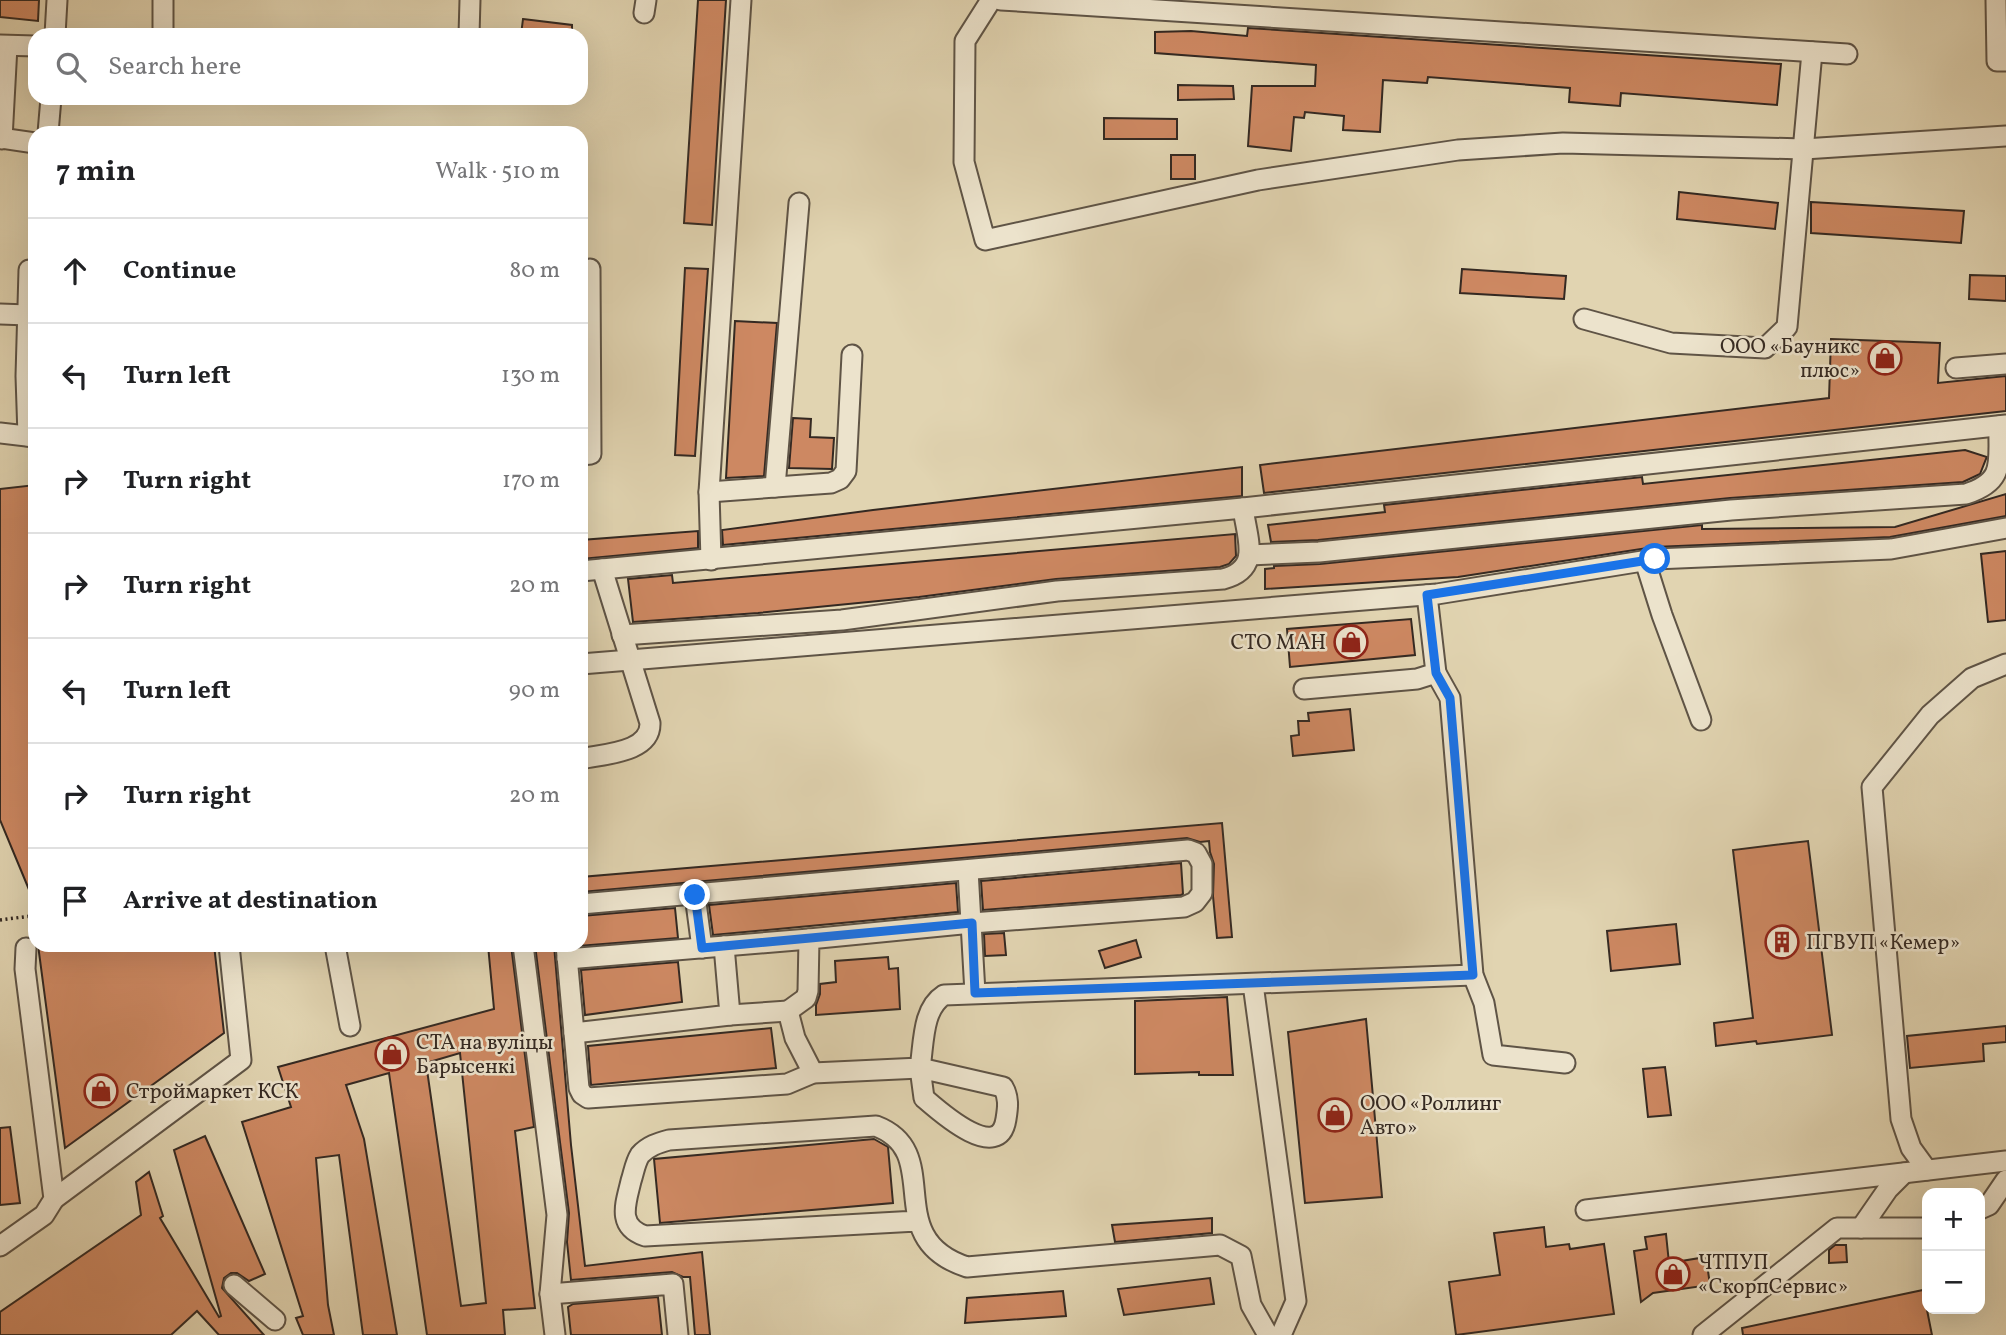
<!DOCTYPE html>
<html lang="en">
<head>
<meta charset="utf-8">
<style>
	:root { --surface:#fff; --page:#f6f6f6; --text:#202124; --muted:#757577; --line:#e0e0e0 }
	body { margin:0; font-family:Vollkorn,serif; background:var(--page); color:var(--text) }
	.controls { position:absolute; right:21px; bottom:21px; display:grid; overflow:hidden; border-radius:14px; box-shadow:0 7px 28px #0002 }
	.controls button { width:63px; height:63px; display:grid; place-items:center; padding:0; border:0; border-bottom:2px solid var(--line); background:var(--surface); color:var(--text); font:35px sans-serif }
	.stop { position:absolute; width:21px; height:21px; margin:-16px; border:5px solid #1a73e8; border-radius:50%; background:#fff }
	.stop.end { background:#1a73e8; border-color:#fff; box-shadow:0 2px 7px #0008 }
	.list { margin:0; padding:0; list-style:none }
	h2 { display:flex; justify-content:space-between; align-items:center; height:91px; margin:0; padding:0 28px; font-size:30px }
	h2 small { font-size:23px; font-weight:400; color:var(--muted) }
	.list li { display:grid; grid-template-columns:46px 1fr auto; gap:21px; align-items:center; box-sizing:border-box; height:105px; padding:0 28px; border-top:2px solid var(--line) }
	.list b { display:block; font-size:26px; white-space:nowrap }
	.list em { font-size:23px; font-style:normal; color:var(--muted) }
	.icon { flex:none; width:38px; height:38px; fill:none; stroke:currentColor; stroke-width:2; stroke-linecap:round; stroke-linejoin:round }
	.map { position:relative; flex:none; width:2006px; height:1335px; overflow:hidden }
	.search { position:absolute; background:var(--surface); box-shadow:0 7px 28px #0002; left:28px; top:28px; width:560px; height:77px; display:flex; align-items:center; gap:18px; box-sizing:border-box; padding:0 24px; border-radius:21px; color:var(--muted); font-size:26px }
	.panel { position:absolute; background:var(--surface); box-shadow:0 7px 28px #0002; left:28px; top:126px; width:560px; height:826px; border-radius:21px }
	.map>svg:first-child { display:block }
	.building { fill:#cd8862; stroke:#342922; stroke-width:2; fill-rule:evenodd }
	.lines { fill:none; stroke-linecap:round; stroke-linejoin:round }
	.minor-casing { stroke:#5f5446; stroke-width:23 }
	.path { stroke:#342922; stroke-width:3.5; stroke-dasharray:2 3.5; stroke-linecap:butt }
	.minor { stroke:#ece3cc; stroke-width:19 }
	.route { stroke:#1a73e8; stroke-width:9 }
	.labels { text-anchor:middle; stroke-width:5; stroke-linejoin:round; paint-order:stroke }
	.poi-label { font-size:21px; fill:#342922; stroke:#ece3cc; text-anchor:start }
</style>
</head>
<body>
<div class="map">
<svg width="2006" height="1335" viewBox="0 0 2006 1335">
	<rect width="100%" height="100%" fill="#e1d4b1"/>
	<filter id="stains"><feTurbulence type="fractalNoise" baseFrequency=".00286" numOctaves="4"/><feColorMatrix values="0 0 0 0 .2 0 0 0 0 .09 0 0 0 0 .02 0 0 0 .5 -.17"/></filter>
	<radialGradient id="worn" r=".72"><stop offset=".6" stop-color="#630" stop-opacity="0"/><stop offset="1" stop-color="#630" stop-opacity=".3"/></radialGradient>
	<g class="building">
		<polygon points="0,0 39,0 38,21 0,17"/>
		<polygon points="698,0 726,0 712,225 684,223"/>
		<polygon points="523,19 572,25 572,35 521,35"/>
		<polygon points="1248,28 1781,64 1777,105 1621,93 1620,106 1569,102 1570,88 1428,77 1427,83 1383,80 1380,132 1343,130 1344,116 1305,112 1304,118 1294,117 1291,151 1248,146 1252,86 1315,86 1316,65 1155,53 1155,32 1191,31 1247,36"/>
		<polygon points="1178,85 1233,86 1234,99 1178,100"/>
		<polygon points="1104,118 1177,119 1177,139 1104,139"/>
		<rect x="1171" y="155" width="24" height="24"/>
		<polygon points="1679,192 1778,203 1775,229 1677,219"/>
		<polygon points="1811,202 1964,211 1961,243 1811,233"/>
		<polygon points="685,268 708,269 695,456 675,455"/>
		<polygon points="1462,269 1566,276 1564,299 1460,293"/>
		<polygon points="1970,275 2006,276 2006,301 1969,299"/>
		<polygon points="735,321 777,323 764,476 726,478"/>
		<polygon points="1831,339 1940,343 1938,383 2006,376 2006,411 1264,493 1260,465 1829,398"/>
		<polygon points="793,418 811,419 810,437 834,438 832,469 789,468"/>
		<polygon points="1965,450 1987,457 1986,459 1980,474 1963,482 1730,498 1318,540 1271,542 1268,525 1385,512 1384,505 1642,477 1643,484"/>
		<polygon points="1242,467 1242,496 723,545 722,530 873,510"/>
		<polygon points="35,485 35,904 0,820 0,489"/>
		<polygon points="2006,494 2006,516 1890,537 1654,547 1458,577 1265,589 1265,569 1274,568 1274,566 1320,564 1702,525 1702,529 1895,527"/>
		<polygon points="698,531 698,548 581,559 581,540"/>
		<polygon points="1235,534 1236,556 1229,564 1220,567 1056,579 919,597 758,613 633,622 628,579 672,575 673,583"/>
		<polygon points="2006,551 2006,620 1988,622 1981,554"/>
		<polygon points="1411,619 1415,655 1290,667 1287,629"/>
		<polygon points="1350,709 1354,750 1293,756 1291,736 1299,735 1298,721 1309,721 1308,713"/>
		<polygon points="1222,823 1232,937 1217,938 1213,896 1214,864 1210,852 1209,841 1200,842 1187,838 581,892 581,877"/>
		<polygon points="1808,841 1832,1035 1757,1044 1756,1041 1716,1046 1714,1023 1753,1018 1733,850"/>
		<polygon points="1181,863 1183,894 1181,895 983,910 981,881"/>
		<polygon points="956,883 958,912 713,935 709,905"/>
		<polygon points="675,908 678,938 578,946 581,945 581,916"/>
		<polygon points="1676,924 1680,964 1611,971 1607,931"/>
		<polygon points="1004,933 1006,955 985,956 984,934"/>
		<polygon points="1136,940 1141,957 1105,968 1099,951"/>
		<polygon points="38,945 214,945 224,1033 65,1148"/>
		<path d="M488,945H511L534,1127L515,1131L535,1308L503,1310L505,1335H427L389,1073L346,1085L364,1139L397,1335H363L339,1155L316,1158L328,1305L334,1335H303L296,1318L303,1316L242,1122L291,1107L278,1067L494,1009ZM460,1053L486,1303L461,1306L426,1063Z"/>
		<polygon points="535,945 554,945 571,1145 585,1266 702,1252 710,1335 695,1335 690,1277 683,1277 672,1272 571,1280 567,1242 569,1213"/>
		<polygon points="888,957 889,969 898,968 900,1009 816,1015 816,1005 820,994 820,984 836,982 835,961"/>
		<polygon points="678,962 682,1002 585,1015 581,970"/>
		<polygon points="1227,997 1233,1075 1199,1075 1199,1072 1135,1074 1135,1001"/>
		<polygon points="1366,1019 1382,1197 1305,1203 1288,1032"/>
		<polygon points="2006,1026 2006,1042 1983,1044 1984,1061 1910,1068 1907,1036"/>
		<polygon points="771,1028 776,1068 591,1085 588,1046"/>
		<polygon points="1665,1067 1671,1115 1648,1117 1643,1069"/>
		<polygon points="10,1127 20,1203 0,1205 0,1128"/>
		<polygon points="205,1136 265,1274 249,1281 237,1273 231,1273 224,1278 222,1288 264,1335 219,1335 197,1311 171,1335 0,1335 0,1312 141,1215 136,1182 149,1172 163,1216 160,1218 219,1317 221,1316 174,1150"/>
		<polygon points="874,1139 888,1147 893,1203 660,1223 654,1159"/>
		<polygon points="1212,1218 1212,1233 1115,1242 1112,1225"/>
		<polygon points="1544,1227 1546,1247 1569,1244 1570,1249 1604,1244 1614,1314 1456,1335 1449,1282 1500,1275 1494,1233"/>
		<polygon points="1666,1234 1669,1263 1706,1257 1710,1285 1653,1293 1641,1302 1634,1251 1647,1249 1645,1237"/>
		<polygon points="1835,1245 1846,1245 1847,1262 1829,1263 1829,1250"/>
		<polygon points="1210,1278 1214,1304 1124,1315 1118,1289"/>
		<polygon points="1923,1290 1932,1335 1743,1335 1742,1328"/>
		<polygon points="1063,1291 1066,1316 965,1323 967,1298"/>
		<polygon points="658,1297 662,1335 571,1335 568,1307 573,1304"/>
	</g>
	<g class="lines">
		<defs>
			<g id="minor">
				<polyline points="163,0 163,35"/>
				<polyline points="991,0 965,41 964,162 985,240 1258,180 1458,150 1563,143 1804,149 2006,136"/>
				<polyline points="1001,0 1847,54"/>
				<polyline points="1996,0 1997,61 2006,61"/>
				<polyline points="644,13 646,0"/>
				<polyline points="55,35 57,0"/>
				<polyline points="469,35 470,0"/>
				<polyline points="0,45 35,46"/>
				<polyline points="48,133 51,98"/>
				<polyline points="0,138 35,143"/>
				<polyline points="2,139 7,46"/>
				<polyline points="0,314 28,315"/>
				<polyline points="1584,319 1671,343 1765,348 1787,327 1812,52"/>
				<polyline points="1956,368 2006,364"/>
				<polyline points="0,433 35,437"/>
				<polyline points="28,436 26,376 29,270"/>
				<polyline points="581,455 591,454 590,269"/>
				<polyline points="775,487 799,203"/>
				<polyline points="709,492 831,483 840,479 846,471 852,355"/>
				<path d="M1249,555L1319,552L1731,510L1966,494C2006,481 1998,463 1999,426"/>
				<polyline points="711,560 709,492 741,0"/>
				<polyline points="1645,561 1662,615 1701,720"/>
				<polyline points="581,571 1243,508 2006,425"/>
				<path d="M622,635L842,620L1057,591L1223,579C1262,569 1247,539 1243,508"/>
				<polyline points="581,664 1437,594 1655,559 1891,549 2006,528"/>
				<polyline points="1436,673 1450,698 1473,975 1484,1003 1493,1055 1565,1063"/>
				<polyline points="1304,689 1417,679 1436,673 1427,595"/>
				<path d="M581,759C603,754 651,753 650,723L602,569"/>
				<polyline points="968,870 975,993"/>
				<polyline points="695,895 702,948"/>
				<polyline points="581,904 1188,850 1196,853 1202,864 1202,893 1195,902 1184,907 972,923 809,939 808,991 806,998 788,1011 795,1038 813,1073"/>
				<polyline points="335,945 350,1026"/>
				<polyline points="523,945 557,1215 550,1294 555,1335"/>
				<path d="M566,945L579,1088L582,1094L588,1098L787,1084L813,1073L920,1068C924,1043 922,1009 944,995L1473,975"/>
				<polyline points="567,959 809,939"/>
				<polyline points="1253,984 1296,1301 1281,1335"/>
				<polyline points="730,1015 788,1011"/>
				<polyline points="574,1033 730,1015 724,946"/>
				<path d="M920,1068L1003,1087C1009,1097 1008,1107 1006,1119C999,1165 939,1111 924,1098Z"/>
				<polyline points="1927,1170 1911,1148 1901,1119 1872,787 1930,715 1972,678 2006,664"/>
				<polyline points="54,1199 241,1060 229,945"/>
				<polyline points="1980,1209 1989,1205 2006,1180"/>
				<polyline points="1586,1210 2006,1161"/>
				<path d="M917,1221L645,1236C616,1226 626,1203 631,1181C634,1172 635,1163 640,1155C648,1146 658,1143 669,1140L876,1126C947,1153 878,1238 967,1267L1220,1245L1241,1256L1251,1305L1268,1335"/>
				<polyline points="1861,1228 1888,1189 1904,1173"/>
				<polyline points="0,1246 44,1215 54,1199 25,969 26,948"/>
				<polyline points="234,1285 275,1320"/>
				<polyline points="550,1294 673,1284 678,1335"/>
				<polyline points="1703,1335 1837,1228 1927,1228"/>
			</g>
		</defs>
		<use href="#minor" class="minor-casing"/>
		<polyline class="path" points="0,920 31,916"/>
		<use href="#minor" class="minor"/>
	</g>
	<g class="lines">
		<polyline class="route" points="695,895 702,948 972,923 975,993 1473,975 1450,698 1436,673 1427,595 1655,559"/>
	</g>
	<defs>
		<symbol id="shop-ring" viewBox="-11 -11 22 22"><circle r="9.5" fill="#ece3cc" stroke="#8f2418" stroke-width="1.5"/><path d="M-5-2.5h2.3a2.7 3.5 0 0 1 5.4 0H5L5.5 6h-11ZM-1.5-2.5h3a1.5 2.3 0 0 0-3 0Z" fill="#8f2418"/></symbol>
		<symbol id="building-ring" viewBox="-11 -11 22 22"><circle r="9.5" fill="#ece3cc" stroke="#8f2418" stroke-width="1.5"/><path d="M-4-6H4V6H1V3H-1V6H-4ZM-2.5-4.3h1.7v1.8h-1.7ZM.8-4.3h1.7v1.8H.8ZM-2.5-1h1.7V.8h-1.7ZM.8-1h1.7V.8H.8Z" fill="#8f2418"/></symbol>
	</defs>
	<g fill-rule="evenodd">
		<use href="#shop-ring" x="1866" y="339" width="38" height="38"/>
		<use href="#shop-ring" x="1332" y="623" width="38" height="38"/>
		<use href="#building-ring" x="1763" y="923" width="38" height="38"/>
		<use href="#shop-ring" x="373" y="1035" width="38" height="38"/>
		<use href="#shop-ring" x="82" y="1072" width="38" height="38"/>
		<use href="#shop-ring" x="1316" y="1096" width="38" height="38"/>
		<use href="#shop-ring" x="1654" y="1255" width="38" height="38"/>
	</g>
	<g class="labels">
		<g class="poi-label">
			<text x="1860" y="353" text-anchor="end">ООО «Бауникс<tspan x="1860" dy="24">плюс»</tspan></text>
			<text x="1326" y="649" text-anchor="end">СТО МАН</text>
			<text x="1806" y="949">ПГВУП «Кемер»</text>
			<text x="416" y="1049">СТА на вуліцы<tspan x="416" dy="24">Барысенкі</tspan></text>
			<text x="126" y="1098">Строймаркет КСК</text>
			<text x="1360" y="1110">ООО «Роллинг<tspan x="1360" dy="24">Авто»</tspan></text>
			<text x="1698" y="1269">ЧТПУП<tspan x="1698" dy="24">«СкорпСервис»</tspan></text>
		</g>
	</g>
	<rect width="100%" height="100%" filter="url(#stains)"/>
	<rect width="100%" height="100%" fill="url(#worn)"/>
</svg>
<div class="controls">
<button>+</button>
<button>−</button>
</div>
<div class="stop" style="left:1655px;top:559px"></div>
<div class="stop end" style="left:695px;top:895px"></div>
<div class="search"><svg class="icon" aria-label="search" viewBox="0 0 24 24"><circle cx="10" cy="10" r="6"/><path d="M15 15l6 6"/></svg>Search here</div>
<section class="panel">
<h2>7 min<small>Walk · 510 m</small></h2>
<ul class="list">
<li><svg class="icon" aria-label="ahead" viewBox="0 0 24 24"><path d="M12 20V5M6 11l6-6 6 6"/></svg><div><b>Continue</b></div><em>80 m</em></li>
<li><svg class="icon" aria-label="left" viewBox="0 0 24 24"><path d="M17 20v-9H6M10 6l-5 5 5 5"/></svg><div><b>Turn left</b></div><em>130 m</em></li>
<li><svg class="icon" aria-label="right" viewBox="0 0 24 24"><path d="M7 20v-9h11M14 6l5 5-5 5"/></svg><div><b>Turn right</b></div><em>170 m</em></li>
<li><svg class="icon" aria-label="right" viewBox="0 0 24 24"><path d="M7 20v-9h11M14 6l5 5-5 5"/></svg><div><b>Turn right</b></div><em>20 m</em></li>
<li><svg class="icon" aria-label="left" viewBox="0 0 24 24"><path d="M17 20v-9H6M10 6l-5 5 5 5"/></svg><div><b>Turn left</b></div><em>90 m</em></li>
<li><svg class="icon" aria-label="right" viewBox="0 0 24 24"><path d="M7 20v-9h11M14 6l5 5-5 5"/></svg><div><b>Turn right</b></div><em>20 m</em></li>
<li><svg class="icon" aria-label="arrive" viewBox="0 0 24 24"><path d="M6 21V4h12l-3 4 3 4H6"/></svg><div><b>Arrive at destination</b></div></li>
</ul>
</section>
</div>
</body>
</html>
